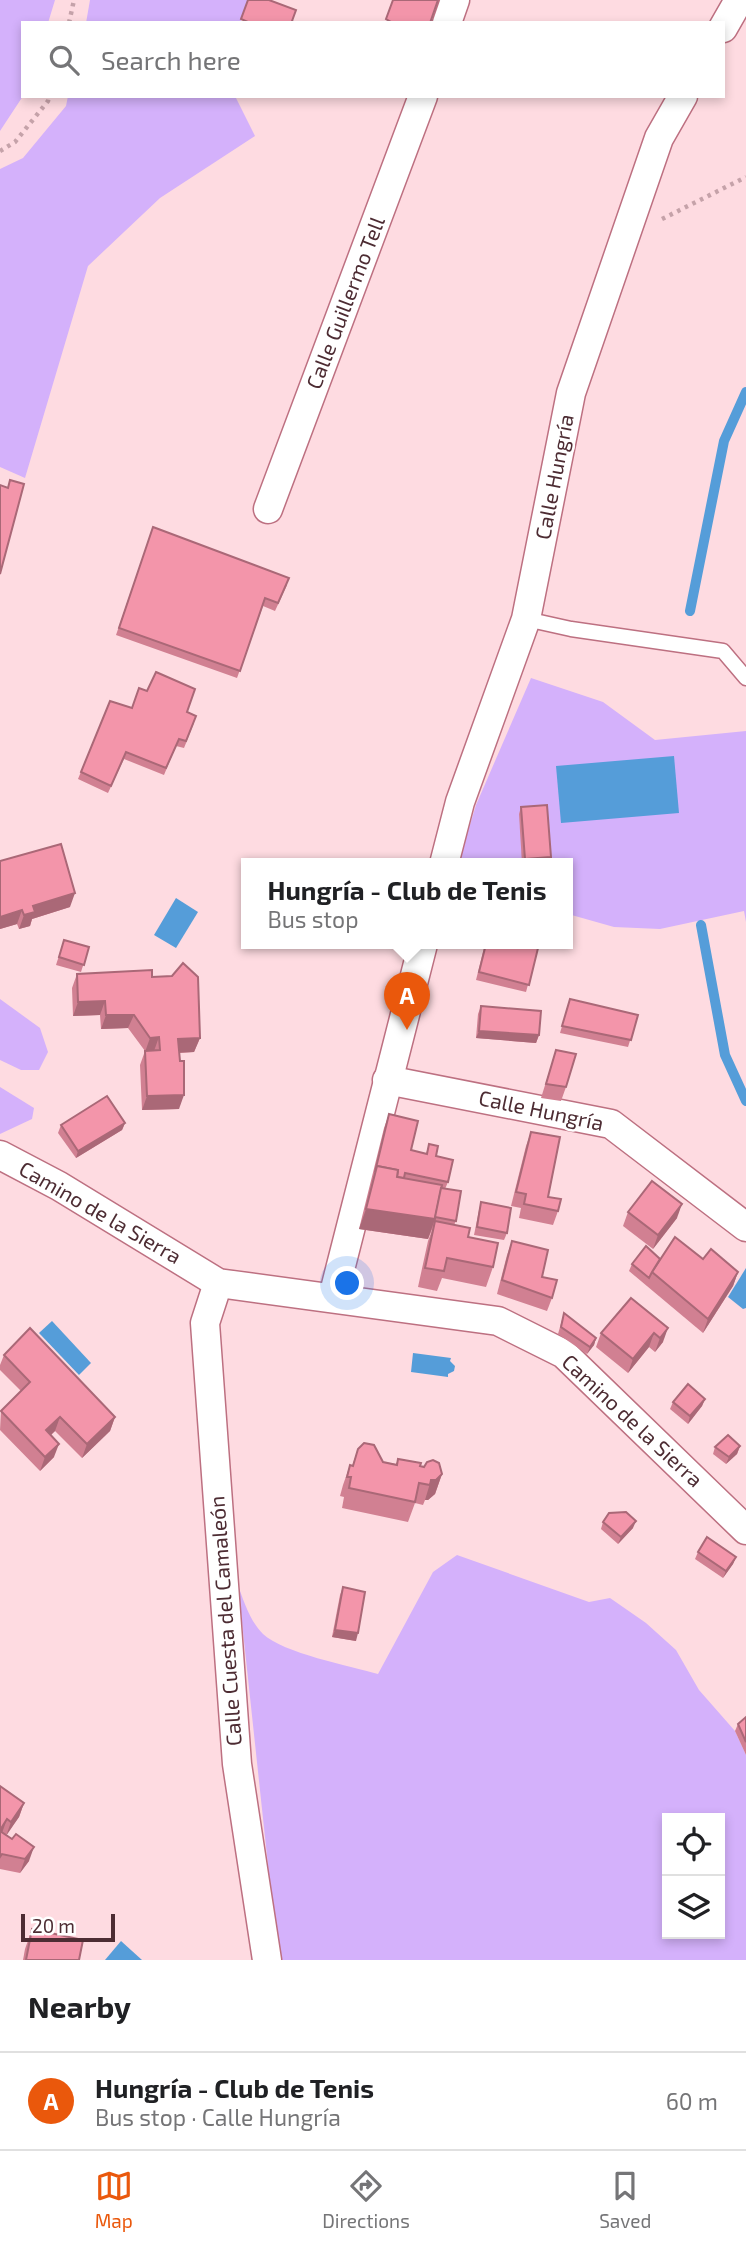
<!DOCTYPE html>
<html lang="en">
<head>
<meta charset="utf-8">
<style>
	:root { --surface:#fff; --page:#f6f6f6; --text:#202124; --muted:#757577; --line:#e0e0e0; --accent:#ea580c }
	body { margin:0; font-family:"Exo 2",sans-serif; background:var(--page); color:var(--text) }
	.controls { position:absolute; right:21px; bottom:21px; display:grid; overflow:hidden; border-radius:0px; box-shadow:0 4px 10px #0003 }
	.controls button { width:63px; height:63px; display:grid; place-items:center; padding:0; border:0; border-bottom:2px solid var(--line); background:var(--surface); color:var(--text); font:35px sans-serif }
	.scale { position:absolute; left:21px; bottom:18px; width:94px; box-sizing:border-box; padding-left:7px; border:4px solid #4d2c33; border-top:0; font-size:19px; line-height:24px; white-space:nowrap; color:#4d2c33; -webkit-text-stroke:5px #fff; paint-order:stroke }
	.you { position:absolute; left:348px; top:1284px; width:24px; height:24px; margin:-18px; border:5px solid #fff; border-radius:50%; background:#1a73e8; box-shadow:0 0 0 10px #1a73e833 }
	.badge { display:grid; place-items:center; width:46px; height:46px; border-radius:50%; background:var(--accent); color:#fff; font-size:23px; font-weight:700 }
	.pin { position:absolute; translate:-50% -58px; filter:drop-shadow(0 2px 4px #0008) }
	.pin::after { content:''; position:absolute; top:37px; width:24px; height:21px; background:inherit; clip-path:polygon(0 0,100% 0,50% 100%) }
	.popup { position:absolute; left:241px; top:858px; width:332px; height:91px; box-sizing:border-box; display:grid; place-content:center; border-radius:0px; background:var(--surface); filter:drop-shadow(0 2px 5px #0005); font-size:23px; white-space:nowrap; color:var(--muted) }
	.popup b { font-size:26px; color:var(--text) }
	.popup::after { content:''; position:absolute; left:50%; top:100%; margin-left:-14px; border:14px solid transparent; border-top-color:var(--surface) }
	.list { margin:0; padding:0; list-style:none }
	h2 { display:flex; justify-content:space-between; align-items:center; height:91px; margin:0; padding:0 28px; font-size:30px }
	h2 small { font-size:23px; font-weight:400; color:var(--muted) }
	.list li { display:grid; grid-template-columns:46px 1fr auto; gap:21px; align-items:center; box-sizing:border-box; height:98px; padding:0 28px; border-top:2px solid var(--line) }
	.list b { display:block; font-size:26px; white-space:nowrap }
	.list p { margin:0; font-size:23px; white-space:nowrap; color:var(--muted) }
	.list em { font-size:23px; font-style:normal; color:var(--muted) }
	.icon { flex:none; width:38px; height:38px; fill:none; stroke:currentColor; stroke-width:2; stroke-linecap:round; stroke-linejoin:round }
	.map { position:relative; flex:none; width:746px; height:1960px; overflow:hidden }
	.search { position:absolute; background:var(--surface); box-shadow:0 4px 10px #0003; left:21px; right:21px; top:21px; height:77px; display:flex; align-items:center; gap:18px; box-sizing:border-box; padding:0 24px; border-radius:0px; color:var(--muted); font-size:26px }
	.sheet { height:189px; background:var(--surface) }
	nav { display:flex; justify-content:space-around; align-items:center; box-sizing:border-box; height:98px; border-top:2px solid var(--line); background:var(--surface); font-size:19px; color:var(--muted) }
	nav a { display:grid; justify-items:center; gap:4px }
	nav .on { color:var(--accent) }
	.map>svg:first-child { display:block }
	.green { fill:#d4b1fb; fill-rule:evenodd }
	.water { fill:#559dd9 }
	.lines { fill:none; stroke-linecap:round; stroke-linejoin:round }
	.stream { stroke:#559dd9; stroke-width:10 }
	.lane-casing { stroke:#bd7081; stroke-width:17 }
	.street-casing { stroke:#bd7081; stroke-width:31 }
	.path { stroke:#c5a2a9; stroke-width:4.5; stroke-dasharray:3.5 5; stroke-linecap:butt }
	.lane { stroke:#fff; stroke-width:14 }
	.street { stroke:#fff; stroke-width:28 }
	.wall { fill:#d18092 }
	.shaded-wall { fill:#aa6877 }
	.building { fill:#f395aa; stroke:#aa6877; stroke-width:2 }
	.labels { text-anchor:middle; stroke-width:5; stroke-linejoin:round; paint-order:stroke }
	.street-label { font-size:21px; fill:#4d2c33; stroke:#fff }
</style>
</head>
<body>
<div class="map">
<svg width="746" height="1960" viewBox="0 0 746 1960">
	<rect width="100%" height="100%" fill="#fedbe1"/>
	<g class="green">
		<polygon points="0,0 55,0 48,23 23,23 23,96 0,131"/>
		<polygon points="90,0 248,0 240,23 86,23"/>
		<polygon points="68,96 235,96 255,136 160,198 88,266 25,478 0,467 0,169 23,158 66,106"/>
		<polygon points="531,678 603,702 655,740 746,731 746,922 744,911 660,929 614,927 568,914 568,864 458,864 476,805"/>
		<polygon points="0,999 40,1028 48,1052 39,1070 21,1070 0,1060"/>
		<polygon points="0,1087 34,1108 32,1119 0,1134"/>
		<path d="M457,1555L589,1602L610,1598L646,1623L676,1650L699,1690L735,1731L746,1755V1960H281L274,1921L238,1585C244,1602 250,1621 263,1634C283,1653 350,1666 378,1674L433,1572ZM667,1818H720V1934H667Z"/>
	</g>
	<g class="water">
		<polygon points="674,756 679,813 561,823 556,766"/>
		<polygon points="176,898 198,912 176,948 154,935"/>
		<polygon points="746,1268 746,1308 743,1309 728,1297"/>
		<polygon points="52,1321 91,1363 79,1375 39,1333"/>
		<polygon points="413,1353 451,1358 450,1361 455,1366 454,1371 448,1374 448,1377 411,1372"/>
		<polygon points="121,1941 142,1960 105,1960"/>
	</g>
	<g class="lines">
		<g class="stream">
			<polyline points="690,611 724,441 746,392"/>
			<polyline points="701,925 725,1055 746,1101"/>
		</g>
		<defs>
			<polyline id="lane" points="526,619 571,629 723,651 746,678"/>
			<g id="street">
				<polyline points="447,23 455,0"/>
				<polyline points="723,28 739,0"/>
				<polyline points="268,509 423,96"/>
				<polyline points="444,864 460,802 526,619 571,393 659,138 683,96"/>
				<polyline points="387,1080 611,1124 746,1227"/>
				<polyline points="0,1155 59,1186 218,1283 498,1321 564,1354 746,1530"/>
				<polyline points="218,1283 205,1323 237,1764 267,1960"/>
				<polyline points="333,1297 423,944"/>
			</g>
		</defs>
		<use href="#lane" class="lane-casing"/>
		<use href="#street" class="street-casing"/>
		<g class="path">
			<polyline points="69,23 74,0"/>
			<polyline points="0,151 15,142 48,101 49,96"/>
			<polyline points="662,219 746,177"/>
		</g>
		<use href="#lane" class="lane"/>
		<use href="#street" class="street"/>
	</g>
	<g class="wall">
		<polygon points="153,527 287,585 275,611 263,606 237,678 116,635"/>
		<polygon points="110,701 132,708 187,712 194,723 184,748 176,746 164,775 124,759 108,793 78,779"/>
		<polygon points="521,807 549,864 522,864 519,814"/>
		<polygon points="0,861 70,907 32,919 30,926 19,929 17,924 0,929"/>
		<polygon points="64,940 89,947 81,972 56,965"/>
		<polygon points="485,944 539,944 526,992 476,980"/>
		<polygon points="77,974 152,977 200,1038 194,1052 179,1053 179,1109 142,1110 140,1065 145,1051 128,1028 101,1029 100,1015 73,1016 72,988"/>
		<polygon points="570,999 638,1015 628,1047 560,1033"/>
		<polygon points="481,1006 539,1035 536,1043 476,1038 478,1014"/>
		<polygon points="556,1050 566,1087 561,1101 541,1098"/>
		<polygon points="389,1114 411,1150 426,1154 429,1144 436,1156 448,1182 445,1189 456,1221 454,1225 468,1237 493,1267 486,1287 442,1278 437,1291 418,1287 428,1241 434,1225 428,1239 359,1229 384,1128"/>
		<polygon points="125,1123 122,1130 76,1158 58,1133 61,1125"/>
		<polygon points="531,1132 548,1197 558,1211 553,1225 519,1218 521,1208 511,1206 526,1146"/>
		<polygon points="481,1202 507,1233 504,1240 474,1235 479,1210"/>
		<polygon points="628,1212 677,1218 653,1249 623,1226"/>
		<polygon points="512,1241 542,1277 552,1298 547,1311 497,1294 507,1255"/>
		<polygon points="660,1259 703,1259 738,1272 733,1286 703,1333 629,1271 632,1264"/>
		<polygon points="631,1298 663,1342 655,1352 649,1347 628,1373 596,1347 601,1333"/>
		<polygon points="564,1313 596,1338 594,1345 587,1354 558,1334"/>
		<polygon points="4,1355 115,1417 110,1431 82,1458 55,1431 51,1435 54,1457 40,1471 0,1430 1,1411 21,1391 0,1370 0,1365"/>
		<polygon points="705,1399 702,1406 688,1424 670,1409 673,1402"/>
		<polygon points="740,1446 737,1454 726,1464 713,1454 715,1447"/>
		<polygon points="358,1449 383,1462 396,1464 398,1459 442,1474 435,1494 428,1500 425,1500 423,1505 415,1503 408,1522 342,1508 344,1497 340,1496 343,1485 350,1465 352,1466"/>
		<polygon points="603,1522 633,1528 618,1544 601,1529"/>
		<polygon points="698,1552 736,1557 733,1564 723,1578 695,1559"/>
		<polygon points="343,1587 356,1641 332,1637 340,1595"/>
		<polygon points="746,1717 746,1755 735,1731 738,1724"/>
		<polygon points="0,1786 24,1803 19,1817 6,1835 29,1861 20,1873 0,1869"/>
		<polygon points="32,1929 79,1960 23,1960 25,1949"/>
	</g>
	<g class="shaded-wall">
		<polygon points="551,857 549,864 524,864 525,859"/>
		<polygon points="75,893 70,907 32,919 30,926 19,929 24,915 33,906"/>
		<polygon points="22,910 17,924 0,929 0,917"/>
		<polygon points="105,1001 100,1015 73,1016 78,1002"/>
		<polygon points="106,1015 134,1015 128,1028 101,1029"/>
		<polygon points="479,1031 539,1035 536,1043 476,1038"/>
		<polygon points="159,1037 154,1051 145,1052 150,1038"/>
		<polygon points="200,1038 194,1052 173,1053 178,1039"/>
		<polygon points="184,1095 179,1109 142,1110 147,1096"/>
		<polygon points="125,1123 122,1130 76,1158 78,1151"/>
		<polygon points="682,1204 677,1218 653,1249 658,1235"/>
		<polygon points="366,1209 435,1219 428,1239 359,1229"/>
		<polygon points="738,1272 733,1286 703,1333 708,1319"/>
		<polygon points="668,1328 663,1342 655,1352 660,1338"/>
		<polygon points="654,1333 649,1347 628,1373 633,1359"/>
		<polygon points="596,1338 594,1345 587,1354 590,1347"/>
		<polygon points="705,1399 702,1406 688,1424 690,1416"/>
		<polygon points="60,1417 55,1431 41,1444 46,1430"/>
		<polygon points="115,1417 110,1431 82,1458 87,1444"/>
		<polygon points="59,1444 54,1457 40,1471 45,1457"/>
		<polygon points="740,1446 737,1454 726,1464 729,1457"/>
		<polygon points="442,1474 435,1494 428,1500 425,1500 431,1480"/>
		<polygon points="636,1521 633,1528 618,1544 621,1537"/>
		<polygon points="736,1557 733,1564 723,1578 726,1571"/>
		<polygon points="335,1630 358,1633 356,1641 332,1637"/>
		<polygon points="24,1803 19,1817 6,1836 11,1822"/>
		<polygon points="7,1819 2,1833 0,1837 0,1830"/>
		<polygon points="34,1847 29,1861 20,1873 25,1859"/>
	</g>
	<g class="building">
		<polygon points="248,0 269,0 296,10 292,21 295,23 250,23 241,19"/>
		<polygon points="393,0 438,0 430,23 393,23 386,19"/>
		<polygon points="10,480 24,484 0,574 0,485 8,488"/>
		<polygon points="153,527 289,578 278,603 265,598 240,671 119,628"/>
		<polygon points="156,672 195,689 187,712 196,716 186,741 179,739 166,768 126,752 111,786 81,772 110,701 132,708 139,688 147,691"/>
		<polygon points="547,805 551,857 525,859 521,807"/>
		<polygon points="61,844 75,893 33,906 35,912 24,915 22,910 0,917 0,861"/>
		<polygon points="64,940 89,947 84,965 59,957"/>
		<polygon points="486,944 539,944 529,985 479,972"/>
		<polygon points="183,963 198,977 200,1038 178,1039 180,1061 184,1061 184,1095 147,1096 145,1051 160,1050 159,1037 150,1038 134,1015 106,1015 105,1001 78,1002 77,974 152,970 152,977 172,976"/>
		<polygon points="570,999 638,1015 631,1040 562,1026"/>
		<polygon points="481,1006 541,1011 539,1035 479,1031"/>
		<polygon points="556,1050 576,1054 566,1087 546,1084"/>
		<polygon points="107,1096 125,1123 78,1151 61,1125"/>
		<polygon points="389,1114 418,1121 411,1150 427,1154 429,1144 438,1146 436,1156 453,1160 448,1182 405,1173 404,1178 397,1177 398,1170 377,1166 375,1172"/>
		<polygon points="531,1132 560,1137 548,1197 561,1199 558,1211 524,1204 526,1194 516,1192"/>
		<polygon points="377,1166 398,1170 397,1177 442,1185 435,1219 366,1209"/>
		<polygon points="652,1181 682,1204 658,1235 628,1212"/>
		<polygon points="441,1188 461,1191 456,1221 435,1217"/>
		<polygon points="481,1202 511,1208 507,1233 477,1227"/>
		<polygon points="435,1221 470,1228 468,1237 498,1243 493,1267 447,1258 444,1271 425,1268"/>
		<polygon points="675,1237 703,1259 711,1249 738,1272 708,1319 652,1272"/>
		<polygon points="512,1241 548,1250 542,1277 557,1280 552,1298 502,1280"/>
		<polygon points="646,1246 660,1259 652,1272 649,1278 632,1264"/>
		<polygon points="631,1298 668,1328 660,1338 654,1333 633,1359 601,1333"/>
		<polygon points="564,1313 596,1338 590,1347 561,1327"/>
		<polygon points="30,1328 115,1417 87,1444 60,1417 46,1430 59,1444 45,1457 1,1411 30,1382 4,1355"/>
		<polygon points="688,1384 705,1399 690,1416 673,1402"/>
		<polygon points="728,1435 740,1446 729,1457 715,1447"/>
		<polygon points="364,1443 374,1445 383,1462 397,1465 398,1459 421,1463 420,1466 424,1467 427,1462 433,1460 439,1463 442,1474 436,1480 431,1480 430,1485 419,1483 415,1502 349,1488 351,1477 347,1477 350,1465 353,1466 358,1449"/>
		<polygon points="626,1512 636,1521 621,1537 603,1522 609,1513"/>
		<polygon points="707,1537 736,1557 726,1571 698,1552"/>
		<polygon points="343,1587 365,1592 358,1633 335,1630"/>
		<polygon points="746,1717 746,1742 738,1724"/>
		<polygon points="0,1786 24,1803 11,1822 7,1819 0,1830"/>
		<polygon points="0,1831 12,1839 16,1834 34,1847 25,1859 2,1854 0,1857"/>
		<polygon points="32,1929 83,1940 79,1960 26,1960"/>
	</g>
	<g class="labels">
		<g class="street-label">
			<text transform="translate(346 303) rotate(-69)" y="7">Calle Guillermo Tell</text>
			<text transform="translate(555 477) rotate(-79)" y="7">Calle Hungría</text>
			<text transform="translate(541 1111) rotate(12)" y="7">Calle Hungría</text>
			<text transform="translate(100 1213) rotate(30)" y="7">Camino de la Sierra</text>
			<text transform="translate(632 1421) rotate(43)" y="7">Camino de la Sierra</text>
			<text transform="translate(226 1621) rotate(-94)" y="7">Calle Cuesta del Camaleón</text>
		</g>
	</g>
</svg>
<div class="controls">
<button><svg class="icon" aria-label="locate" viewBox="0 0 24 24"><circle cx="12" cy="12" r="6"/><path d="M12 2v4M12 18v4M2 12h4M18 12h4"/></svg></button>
<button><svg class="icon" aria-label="layers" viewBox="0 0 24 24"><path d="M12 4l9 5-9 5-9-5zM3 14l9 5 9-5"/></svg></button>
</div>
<div class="scale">20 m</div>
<div class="you"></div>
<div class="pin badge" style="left:407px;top:1030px">A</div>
<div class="popup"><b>Hungría - Club de Tenis</b>Bus stop</div>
<div class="search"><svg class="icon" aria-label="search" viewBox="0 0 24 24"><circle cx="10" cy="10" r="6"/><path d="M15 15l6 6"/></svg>Search here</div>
</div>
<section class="sheet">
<h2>Nearby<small></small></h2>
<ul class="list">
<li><span class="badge">A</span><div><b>Hungría - Club de Tenis</b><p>Bus stop · Calle Hungría</p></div><em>60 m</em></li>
</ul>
</section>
<nav>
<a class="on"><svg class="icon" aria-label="map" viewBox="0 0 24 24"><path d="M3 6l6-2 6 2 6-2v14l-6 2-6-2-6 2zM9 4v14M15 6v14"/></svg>Map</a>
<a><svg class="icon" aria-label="directions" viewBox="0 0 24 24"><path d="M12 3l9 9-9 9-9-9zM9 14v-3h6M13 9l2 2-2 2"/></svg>Directions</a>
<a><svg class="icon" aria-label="saved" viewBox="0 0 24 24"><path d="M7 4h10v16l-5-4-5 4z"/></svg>Saved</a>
</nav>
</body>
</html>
